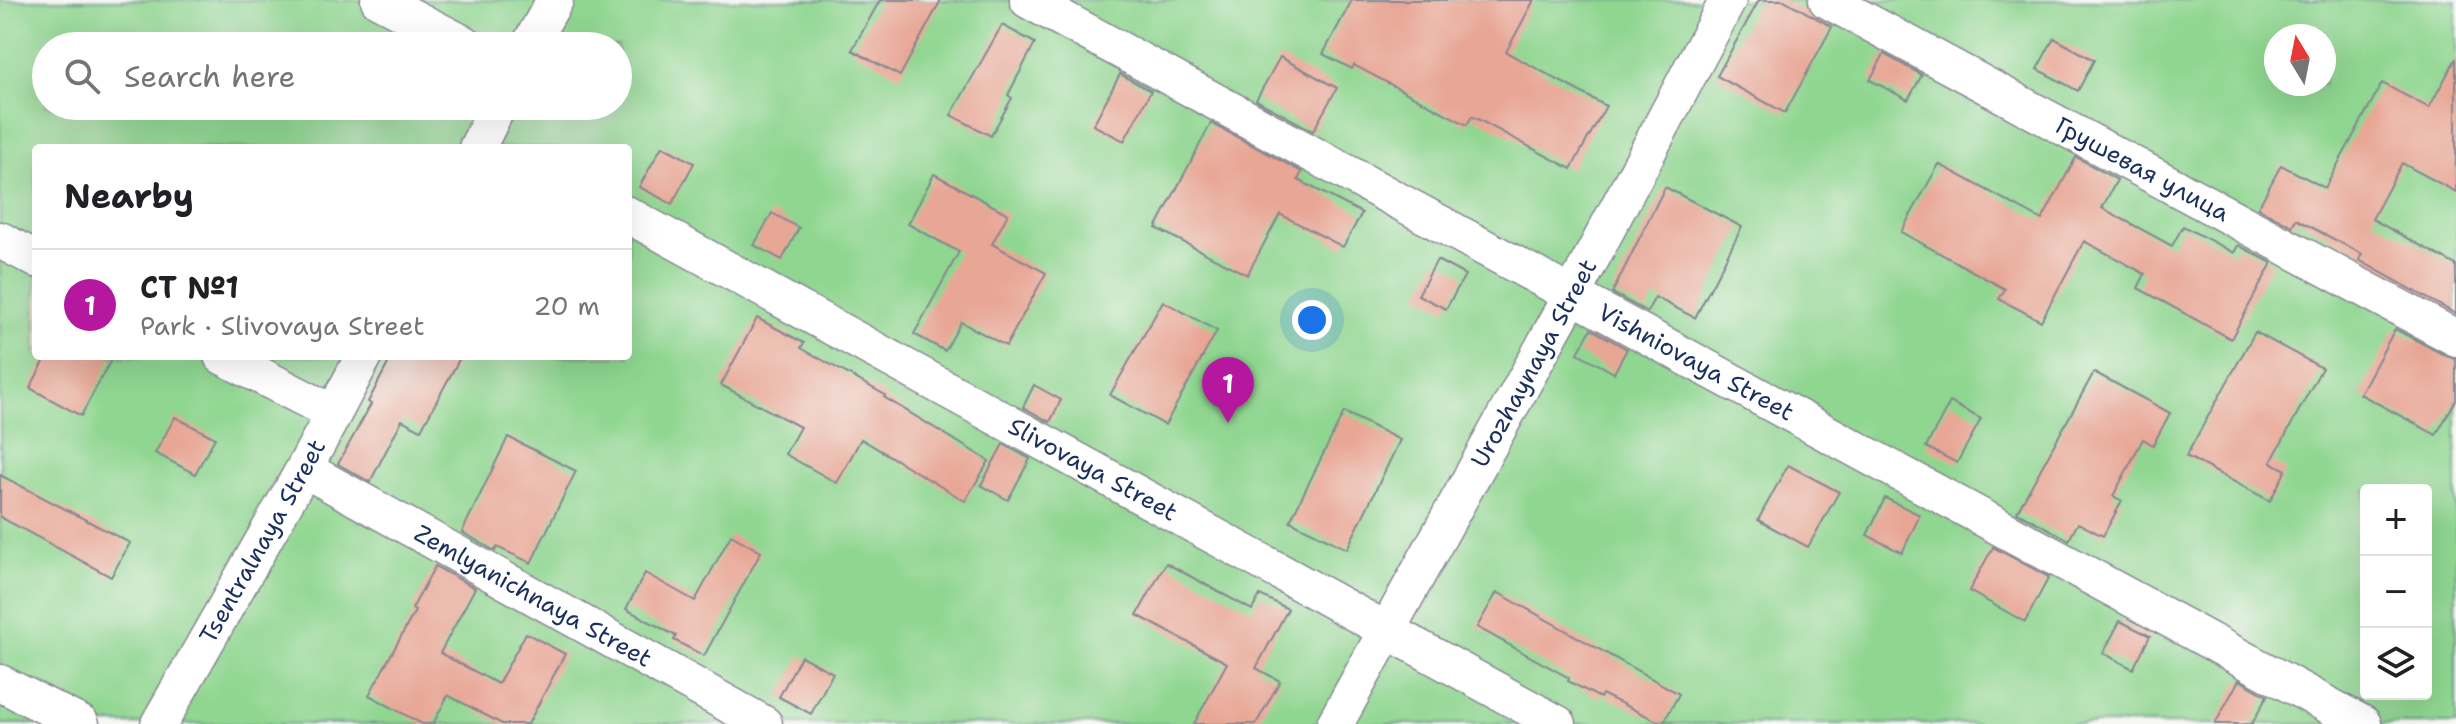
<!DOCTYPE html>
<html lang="en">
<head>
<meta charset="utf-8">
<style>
	:root { --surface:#fff; --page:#f6f6f6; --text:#202124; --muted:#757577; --line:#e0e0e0; --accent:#b5179e }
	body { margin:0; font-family:"Shantell Sans",sans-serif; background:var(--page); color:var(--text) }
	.controls { position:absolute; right:24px; bottom:24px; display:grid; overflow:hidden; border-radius:8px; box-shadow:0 8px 32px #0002 }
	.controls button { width:72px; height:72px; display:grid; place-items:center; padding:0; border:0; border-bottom:2px solid var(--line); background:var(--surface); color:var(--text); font:40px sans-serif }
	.compass { position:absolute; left:2264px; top:24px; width:72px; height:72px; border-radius:50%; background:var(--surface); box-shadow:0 8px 32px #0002; rotate:350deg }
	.you { position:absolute; left:1312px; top:320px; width:28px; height:28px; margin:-20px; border:6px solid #fff; border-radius:50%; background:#1a73e8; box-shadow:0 0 0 12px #1a73e833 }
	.badge { display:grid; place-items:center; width:52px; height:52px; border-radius:50%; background:var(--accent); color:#fff; font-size:26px; font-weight:700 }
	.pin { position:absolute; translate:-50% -66px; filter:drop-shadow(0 2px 4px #0008) }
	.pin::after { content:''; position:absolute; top:42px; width:28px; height:24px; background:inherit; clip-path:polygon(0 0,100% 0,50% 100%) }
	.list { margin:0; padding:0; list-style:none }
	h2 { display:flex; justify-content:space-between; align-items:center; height:104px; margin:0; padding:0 32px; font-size:34px }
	h2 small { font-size:26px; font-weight:400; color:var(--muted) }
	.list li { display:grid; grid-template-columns:52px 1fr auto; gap:24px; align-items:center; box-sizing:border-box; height:112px; padding:0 32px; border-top:2px solid var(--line) }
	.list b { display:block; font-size:30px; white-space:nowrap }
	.list p { margin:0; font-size:26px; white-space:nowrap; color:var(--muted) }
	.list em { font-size:26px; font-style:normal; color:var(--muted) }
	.icon { flex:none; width:44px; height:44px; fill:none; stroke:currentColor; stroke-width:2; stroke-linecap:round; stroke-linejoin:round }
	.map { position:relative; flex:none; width:2456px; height:724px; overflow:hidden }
	.search { position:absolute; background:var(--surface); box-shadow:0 8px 32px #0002; left:32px; top:32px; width:600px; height:88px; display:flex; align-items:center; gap:20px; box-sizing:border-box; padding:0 28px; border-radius:44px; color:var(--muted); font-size:30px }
	.panel { position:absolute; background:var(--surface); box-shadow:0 8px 32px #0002; left:32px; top:144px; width:600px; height:216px; border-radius:8px }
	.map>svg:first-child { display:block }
	.green { fill:#8fd690; stroke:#558277; stroke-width:2; fill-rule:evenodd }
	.building { fill:#e8a694 }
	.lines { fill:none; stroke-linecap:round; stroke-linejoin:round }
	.minor-casing { stroke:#878791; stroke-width:39 }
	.minor { stroke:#fff; stroke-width:36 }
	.labels { text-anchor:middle; stroke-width:8; stroke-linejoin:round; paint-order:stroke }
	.street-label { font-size:24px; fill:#1b2f5e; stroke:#f6f6f2 }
</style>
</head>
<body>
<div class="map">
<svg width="2456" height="724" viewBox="0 0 2456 724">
	<rect width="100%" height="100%" fill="#f6f6f2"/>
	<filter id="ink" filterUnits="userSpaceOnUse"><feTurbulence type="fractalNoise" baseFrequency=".0125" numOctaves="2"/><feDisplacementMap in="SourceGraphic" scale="16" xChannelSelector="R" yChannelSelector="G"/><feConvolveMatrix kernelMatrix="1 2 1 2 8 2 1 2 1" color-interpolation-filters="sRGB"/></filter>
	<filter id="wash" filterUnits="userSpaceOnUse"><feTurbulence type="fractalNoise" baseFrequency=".006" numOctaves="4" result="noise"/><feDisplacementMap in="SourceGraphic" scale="32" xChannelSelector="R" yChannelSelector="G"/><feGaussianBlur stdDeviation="1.8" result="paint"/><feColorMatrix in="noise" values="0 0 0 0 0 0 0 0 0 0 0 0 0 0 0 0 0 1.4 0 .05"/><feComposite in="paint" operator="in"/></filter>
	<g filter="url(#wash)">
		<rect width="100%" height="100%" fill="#f3dfc4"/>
		<path class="green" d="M0,0H2456V724H0ZM2276,36H2324V84H2276ZM46,46H618V106H46ZM36,148H628V356H36ZM2366,490H2426V694H2366Z"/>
		<g id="blocks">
			<g class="building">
				<polygon points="880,0 941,0 900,76 852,50"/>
				<polygon points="1352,0 1534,0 1506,52 1606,106 1571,169 1472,116 1467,125 1354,65 1352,69 1323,54"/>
				<polygon points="1759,0 1784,0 1832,27 1785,113 1717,76"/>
				<polygon points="1002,25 1035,43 1008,95 1012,98 991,136 951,115"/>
				<polygon points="2054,38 2094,60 2078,91 2037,69"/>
				<polygon points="1884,54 1922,75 1908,100 1870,80"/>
				<polygon points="1280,57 1337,88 1313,131 1256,100"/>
				<polygon points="2456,58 2456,192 2402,163 2372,219 2456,265 2456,314 2359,260 2362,254 2296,219 2292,226 2258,208 2281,165 2325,188 2382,83 2429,108"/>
				<polygon points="1120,74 1151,91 1124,141 1093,125"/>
				<polygon points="1211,123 1302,172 1298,180 1362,213 1343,247 1280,214 1247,275 1156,228"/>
				<polygon points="662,146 694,163 672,204 639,187"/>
				<polygon points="2076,157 2117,180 2102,208 2172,246 2183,226 2234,253 2238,245 2272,263 2231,339 2138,288 2145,274 2084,241 2041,321 1999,299 2005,289 1901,232 1939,164 2042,220"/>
				<polygon points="934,174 1008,214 992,244 1046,273 1006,346 961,322 945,351 914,334 959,252 908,224"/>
				<polygon points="1665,187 1742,227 1695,318 1655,297 1647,312 1612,293"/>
				<polygon points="772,213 799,228 782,260 754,245"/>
				<polygon points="1437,260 1465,275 1446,309 1418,295"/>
				<polygon points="1163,301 1217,331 1165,425 1110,395"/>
				<polygon points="757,318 804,343 801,348 885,395 884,397 989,461 965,501 861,439 837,483 785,454 800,427 721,385"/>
				<polygon points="1591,329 1627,349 1614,373 1578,353"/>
				<polygon points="2395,329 2446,356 2456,359 2456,400 2436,435 2360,394"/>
				<polygon points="2255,332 2322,368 2271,462 2286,470 2270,501 2186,456"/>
				<polygon points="47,356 113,356 81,416 30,388"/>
				<polygon points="392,356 461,356 421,430 402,420 370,482 338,464 371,404 368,402"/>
				<polygon points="2094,372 2170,413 2153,445 2143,439 2113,496 2122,501 2103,536 2078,523 2069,540 2017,512"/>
				<polygon points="1034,385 1061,400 1050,422 1023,407"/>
				<polygon points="1950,402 1981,419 1957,463 1926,447"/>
				<polygon points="1344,412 1400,440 1347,549 1290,521"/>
				<polygon points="175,417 215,438 195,474 155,453"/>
				<polygon points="508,437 576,471 531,563 497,547 495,551 462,532"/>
				<polygon points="1003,444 1030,459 1008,500 981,485"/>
				<polygon points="1788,465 1839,492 1808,547 1758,520"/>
				<polygon points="0,475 130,543 111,577 0,517"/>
				<polygon points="1885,498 1920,515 1902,553 1867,535"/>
				<polygon points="731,535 761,552 704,656 674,640 676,636 626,609 645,573 695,601"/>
				<polygon points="1993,547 2049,577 2025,622 1969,591"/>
				<polygon points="1166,563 1252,610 1260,595 1288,609 1256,668 1280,681 1256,724 1194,724 1227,663 1137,615"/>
				<polygon points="435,566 475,588 440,653 498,684 526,633 565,654 528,724 502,724 448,695 433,724 422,724 369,695 415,611 412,609"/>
				<polygon points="1497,592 1679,694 1663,724 1602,694 1600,698 1568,681 1569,678 1477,627"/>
				<polygon points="2120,621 2150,636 2133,669 2103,653"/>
				<polygon points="801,656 833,673 811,714 779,697"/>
				<polygon points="2239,680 2267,696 2252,724 2215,724"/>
			</g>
		</g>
	</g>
	<g filter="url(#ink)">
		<use href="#blocks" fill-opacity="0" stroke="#878791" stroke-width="2"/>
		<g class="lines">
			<defs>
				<g id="minor">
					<polyline points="379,0 468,46"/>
					<path id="s1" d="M1028,0L2363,724"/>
					<path id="s2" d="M1827,0L2456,338"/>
					<polyline points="529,46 555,0"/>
					<polyline points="477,148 498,106"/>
					<path id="s3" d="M628,215L1558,724"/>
					<polyline points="0,240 36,259"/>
					<polyline points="222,356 333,413"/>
					<path id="s4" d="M304,469L764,724"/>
					<polyline points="0,683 81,724"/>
					<path id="s5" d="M159,724L304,469L364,356"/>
					<path id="s6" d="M1335,724L1572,295L1728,0"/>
				</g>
			</defs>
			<use href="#minor" class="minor-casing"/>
			<use href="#minor" class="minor"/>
		</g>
	</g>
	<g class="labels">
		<g class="street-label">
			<text dy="8" stroke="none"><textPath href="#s2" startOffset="358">Грушевая улица</textPath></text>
			<text dy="8" stroke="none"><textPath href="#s1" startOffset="760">Vishniovaya Street</textPath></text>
			<text dy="8" stroke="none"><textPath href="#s6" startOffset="412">Urozhaynaya Street</textPath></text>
			<text dy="8" stroke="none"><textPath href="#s3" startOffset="530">Slivovaya Street</textPath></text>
			<text dy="8" stroke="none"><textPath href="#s5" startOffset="210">Tsentralnaya Street</textPath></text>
			<text dy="8" stroke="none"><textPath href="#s4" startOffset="262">Zemlyanichnaya Street</textPath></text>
		</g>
	</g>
</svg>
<div class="controls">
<button>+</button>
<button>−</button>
<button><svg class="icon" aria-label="layers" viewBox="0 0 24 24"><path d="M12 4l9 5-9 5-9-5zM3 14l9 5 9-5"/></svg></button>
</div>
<svg class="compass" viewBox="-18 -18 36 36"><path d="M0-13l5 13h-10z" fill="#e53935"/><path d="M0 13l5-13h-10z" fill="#757577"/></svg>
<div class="you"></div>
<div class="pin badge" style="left:1228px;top:423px">1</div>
<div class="search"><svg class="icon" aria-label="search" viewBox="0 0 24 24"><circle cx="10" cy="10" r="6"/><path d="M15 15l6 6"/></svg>Search here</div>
<section class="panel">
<h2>Nearby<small></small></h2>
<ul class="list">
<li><span class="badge">1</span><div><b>СТ №1</b><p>Park · Slivovaya Street</p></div><em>20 m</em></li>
</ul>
</section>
</div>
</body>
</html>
